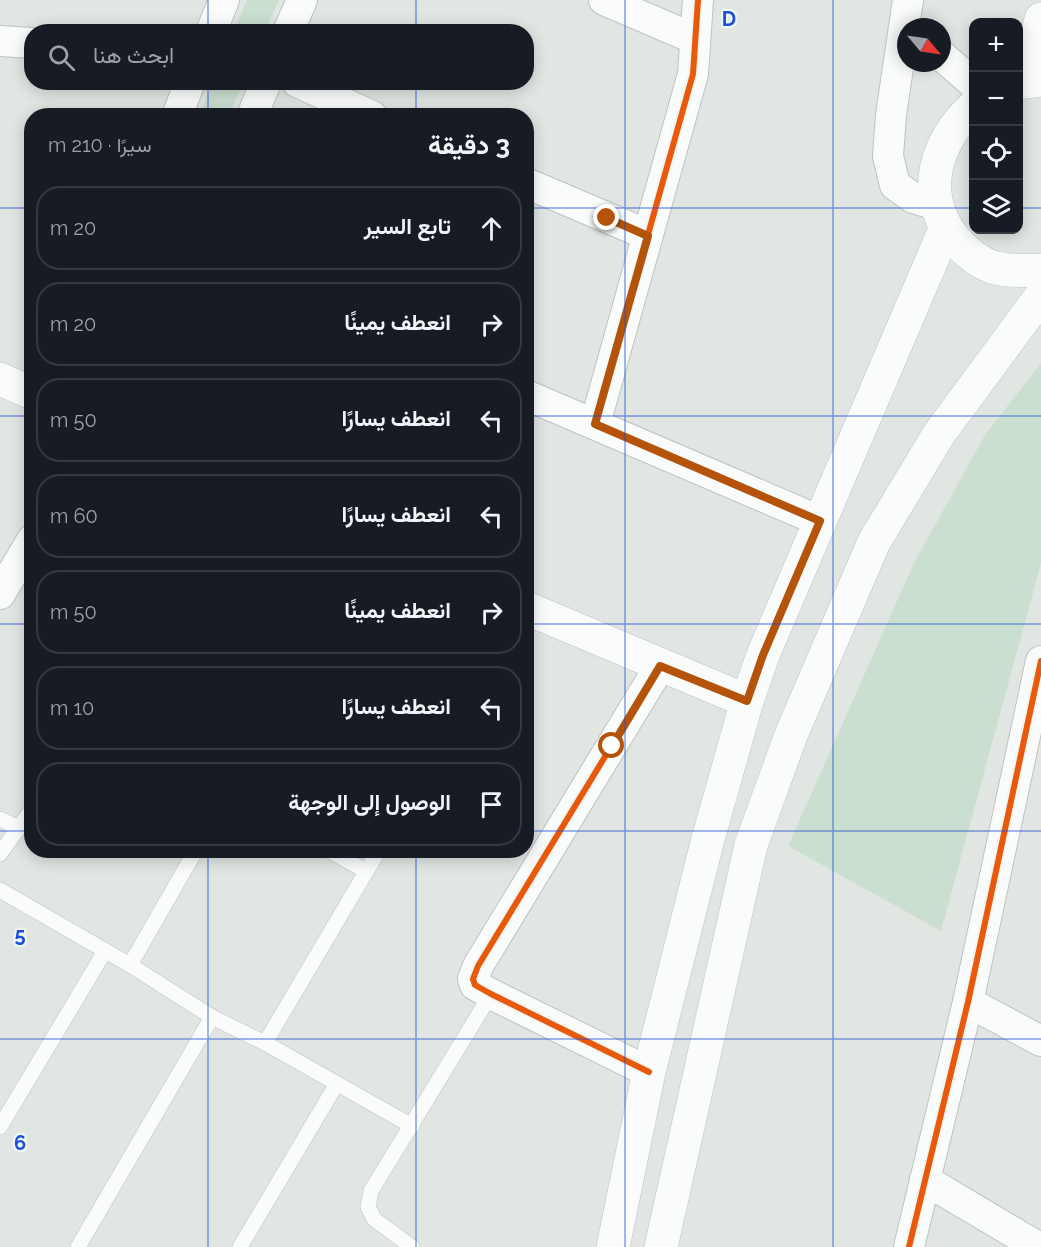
<!DOCTYPE html>
<html lang="ar">
<head>
<meta charset="utf-8">
<style>
	:root { --surface:#171b24; --page:#242831; --text:#f1f3f6; --muted:#9ea1a6; --line:#363941 }
	body { margin:0; font-family:Raleway,Vazirmatn,sans-serif; background:var(--page); color:var(--text); direction:rtl }
	.controls { position:absolute; right:18px; top:18px; display:grid; overflow:hidden; border-radius:12px; box-shadow:0 3px 15px #0003 }
	.controls button { width:54px; height:54px; display:grid; place-items:center; padding:0; border:0; border-bottom:2px solid var(--line); background:var(--surface); color:var(--text); font:30px sans-serif }
	.compass { position:absolute; left:897px; top:18px; width:54px; height:54px; border-radius:50%; background:var(--surface); box-shadow:0 3px 15px #0003; rotate:119deg }
	.stop { position:absolute; width:18px; height:18px; margin:-14px; border:4px solid #b45309; border-radius:50%; background:#fff }
	.stop.end { background:#b45309; border-color:#fff; box-shadow:0 2px 6px #0008 }
	.list { margin:0; padding:0; list-style:none }
	h2 { display:flex; justify-content:space-between; align-items:center; height:78px; margin:0; padding:0 24px; font-size:26px }
	h2 small { font-size:20px; font-weight:400; color:var(--muted) }
	.list li { display:grid; grid-template-columns:39px 1fr auto; gap:18px; align-items:center; box-sizing:border-box; height:84px; margin:0 12px 12px; padding:0 12px; border:2px solid var(--line); border-radius:24px }
	.list b { display:block; font-size:22px; white-space:nowrap }
	.list em { font-size:20px; font-style:normal; color:var(--muted) }
	.icon { flex:none; width:33px; height:33px; fill:none; stroke:currentColor; stroke-width:2; stroke-linecap:round; stroke-linejoin:round }
	.map { position:relative; flex:none; width:1041px; height:1247px; overflow:hidden; direction:ltr }
	.search { position:absolute; background:var(--surface); box-shadow:0 3px 15px #0003; left:24px; top:24px; width:510px; height:66px; display:flex; align-items:center; gap:15px; box-sizing:border-box; padding:0 21px; border-radius:24px; color:var(--muted); font-size:22px }
	.panel { position:absolute; background:var(--surface); box-shadow:0 3px 15px #0003; left:24px; top:108px; width:510px; height:750px; border-radius:24px; direction:rtl }
	.map>svg:first-child { display:block }
	.green { fill:#cadfcf }
	.lines { fill:none; stroke-linecap:round; stroke-linejoin:round }
	.service-casing { stroke:#bec3c0; stroke-width:16 }
	.minor-casing { stroke:#bec3c0; stroke-width:32 }
	.tertiary-casing { stroke:#bec3c0; stroke-width:34 }
	.secondary-casing { stroke:#bdc4c1; stroke-width:34 }
	.service { stroke:#fafbfb; stroke-width:15 }
	.minor { stroke:#fafbfb; stroke-width:30 }
	.tertiary { stroke:#fafbfb; stroke-width:33 }
	.secondary { stroke:#fafbfb; stroke-width:33 }
	.cycleway-casing { stroke:#eef6f1; stroke-width:10 }
	.cycleway { stroke:#e8590c; stroke-width:6 }
	.route { stroke:#b45309; stroke-width:8 }
	.grid { fill:none; stroke:#1d4ed8; stroke-width:1.5; stroke-opacity:0.55 }
	.grid-label { font-size:20px; text-anchor:middle; font-weight:bold; fill:#1d4ed8; stroke:#eef6f1; stroke-width:4.5; stroke-linejoin:round; paint-order:stroke }
</style>
</head>
<body>
<div class="map">
<svg width="1041" height="1247" viewBox="0 0 1041 1247">
	<rect width="100%" height="100%" fill="#e1e6e3"/>
	<g class="green">
		<polygon points="247,0 279,0 265,31 234,31"/>
		<polygon points="213,83 243,83 229,115 200,115"/>
		<polygon points="1041,363 1041,563 941,931 788,846 914,563 985,435"/>
	</g>
	<g class="lines">
		<defs>
			<g id="service">
				<polyline points="0,819 19,828"/>
				<polyline points="196,850 130,965 212,1017 265,1043 412,1126"/>
				<polyline points="328,850 366,871"/>
				<polyline points="0,854 32,809"/>
				<polyline points="0,890 130,965"/>
				<polyline points="265,1043 379,850"/>
				<polyline points="0,1127 105,951"/>
				<polyline points="78,1247 212,1017"/>
				<polyline points="240,1247 336,1085"/>
				<polyline points="412,1247 374,1219 368,1207 371,1191 491,994"/>
			</g>
			<g id="minor">
				<polyline points="604,0 695,39"/>
				<polyline points="908,0 891,115 888,156 895,185 913,198 936,205"/>
				<polyline points="211,32 224,0"/>
				<polyline points="288,32 302,0"/>
				<polyline points="0,41 32,43"/>
				<polyline points="942,56 974,84"/>
				<polyline points="297,82 372,116"/>
				<polyline points="177,116 190,82"/>
				<polyline points="252,116 266,82"/>
				<polyline points="526,183 648,235"/>
				<polyline points="526,395 820,521"/>
				<polyline points="595,424 693,74 698,0"/>
				<polyline points="0,594 32,540"/>
				<polyline points="968,1002 1041,1041"/>
				<polyline points="649,1072 491,994 475,985 473,979 478,966 660,666"/>
				<polyline points="925,1180 1038,1247"/>
				<polyline points="909,1247 968,1002 1041,661"/>
			</g>
			<g id="tertiary">
				<polyline points="1026,81 1041,19"/>
				<polyline points="0,379 32,393"/>
				<polyline points="526,608 747,701"/>
			</g>
			<g id="secondary">
				<polyline points="1018,83 1041,80"/>
				<path d="M974,106C935,142 919,194 954,238C964,250 979,263 995,268C1009,271 1026,271 1041,270"/>
				<polyline points="613,1247 649,1072 708,839 747,701 763,655 946,227"/>
				<polyline points="661,1247 751,845 791,735 874,542 939,434 1041,296"/>
			</g>
		</defs>
		<use href="#service" class="service-casing"/>
		<use href="#minor" class="minor-casing"/>
		<use href="#tertiary" class="tertiary-casing"/>
		<use href="#secondary" class="secondary-casing"/>
		<use href="#service" class="service"/>
		<use href="#minor" class="minor"/>
		<use href="#tertiary" class="tertiary"/>
		<use href="#secondary" class="secondary"/>
		<defs>
			<g id="cycleway">
				<polyline points="595,424 693,74 698,0"/>
				<polyline points="649,1072 491,994 475,985 473,979 478,966 660,666"/>
				<polyline points="909,1247 968,1002 1041,661"/>
			</g>
		</defs>
		<use href="#cycleway" class="cycleway-casing"/>
		<use href="#cycleway" class="cycleway"/>
	</g>
	<g class="lines">
		<polyline class="route" points="607,218 648,236 595,424 820,521 763,655 747,701 660,666 612,746"/>
	</g>
	<path class="grid" d="M208,0V32M416,0V32M625,0V1247M833,0V1247M208,82V116M416,82V116M0,208H32M526,208H974M1018,208H1041M0,416H32M526,416H1041M0,624H32M526,624H1041M0,831H32M526,831H1041M208,850V1247M416,850V1247M0,1039H1041"/>
	<g class="grid-label">
		<text x="729" y="26">D</text>
		<text x="20" y="942">5</text>
		<text x="20" y="1150">6</text>
	</g>
</svg>
<div class="controls">
<button>+</button>
<button>−</button>
<button><svg class="icon" aria-label="locate" viewBox="0 0 24 24"><circle cx="12" cy="12" r="6"/><path d="M12 2v4M12 18v4M2 12h4M18 12h4"/></svg></button>
<button><svg class="icon" aria-label="layers" viewBox="0 0 24 24"><path d="M12 4l9 5-9 5-9-5zM3 14l9 5 9-5"/></svg></button>
</div>
<svg class="compass" viewBox="-18 -18 36 36"><path d="M0-13l5 13h-10z" fill="#e53935"/><path d="M0 13l5-13h-10z" fill="#9ea1a6"/></svg>
<div class="stop" style="left:612px;top:746px"></div>
<div class="stop end" style="left:607px;top:218px"></div>
<div class="search"><svg class="icon" aria-label="search" viewBox="0 0 24 24"><circle cx="10" cy="10" r="6"/><path d="M15 15l6 6"/></svg>ابحث هنا</div>
<section class="panel">
<h2>3 دقيقة<small>سيرًا · 210 m</small></h2>
<ul class="list">
<li><svg class="icon" aria-label="ahead" viewBox="0 0 24 24"><path d="M12 20V5M6 11l6-6 6 6"/></svg><div><b>تابع السير</b></div><em>20 m</em></li>
<li><svg class="icon" aria-label="right" viewBox="0 0 24 24"><path d="M7 20v-9h11M14 6l5 5-5 5"/></svg><div><b>انعطف يمينًا</b></div><em>20 m</em></li>
<li><svg class="icon" aria-label="left" viewBox="0 0 24 24"><path d="M17 20v-9H6M10 6l-5 5 5 5"/></svg><div><b>انعطف يسارًا</b></div><em>50 m</em></li>
<li><svg class="icon" aria-label="left" viewBox="0 0 24 24"><path d="M17 20v-9H6M10 6l-5 5 5 5"/></svg><div><b>انعطف يسارًا</b></div><em>60 m</em></li>
<li><svg class="icon" aria-label="right" viewBox="0 0 24 24"><path d="M7 20v-9h11M14 6l5 5-5 5"/></svg><div><b>انعطف يمينًا</b></div><em>50 m</em></li>
<li><svg class="icon" aria-label="left" viewBox="0 0 24 24"><path d="M17 20v-9H6M10 6l-5 5 5 5"/></svg><div><b>انعطف يسارًا</b></div><em>10 m</em></li>
<li><svg class="icon" aria-label="arrive" viewBox="0 0 24 24"><path d="M6 21V4h12l-3 4 3 4H6"/></svg><div><b>الوصول إلى الوجهة</b></div></li>
</ul>
</section>
</div>
</body>
</html>
